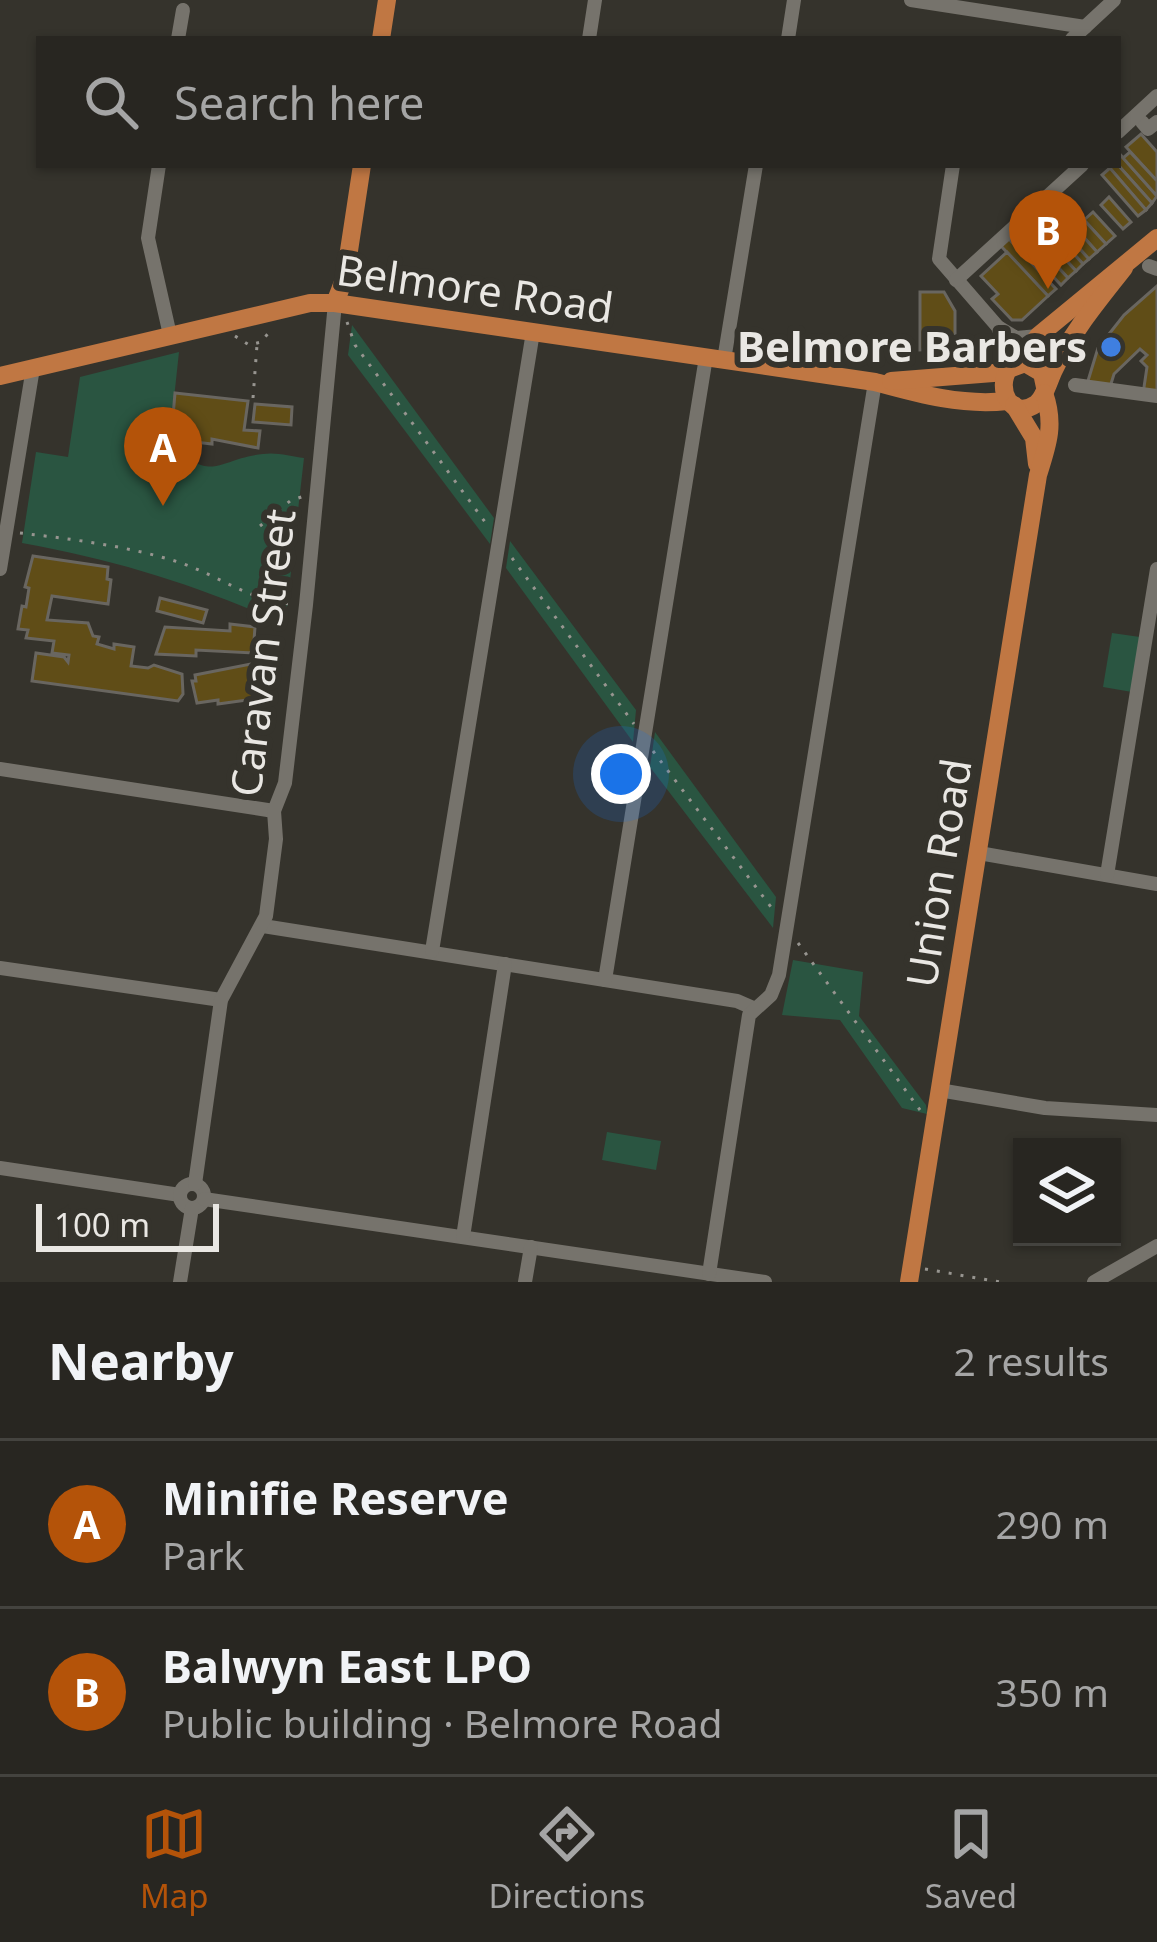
<!DOCTYPE html>
<html lang="en">
<head>
<meta charset="utf-8">
<style>
	:root { --surface:#282621; --page:#302e2a; --text:#f1f3f6; --muted:#a5a5a5; --line:#44433f; --accent:#b45309 }
	body { margin:0; font-family:"Noto Sans",sans-serif; background:var(--page); color:var(--text) }
	.controls { position:absolute; right:36px; bottom:36px; display:grid; overflow:hidden; border-radius:0px; box-shadow:0 3px 9px #0004 }
	.controls button { width:108px; height:108px; display:grid; place-items:center; padding:0; border:0; border-bottom:3px solid var(--line); background:var(--surface); color:var(--text); font:60px sans-serif }
	.scale { position:absolute; left:36px; bottom:30px; width:183px; box-sizing:border-box; padding-left:12px; border:6px solid #e9e7e3; border-top:0; font-size:33px; line-height:42px; white-space:nowrap; color:#e9e7e3; -webkit-text-stroke:9px #35332c; paint-order:stroke }
	.you { position:absolute; left:621px; top:774px; width:42px; height:42px; margin:-30px; border:9px solid #fff; border-radius:50%; background:#1a73e8; box-shadow:0 0 0 18px #1a73e833 }
	.badge { display:grid; place-items:center; width:78px; height:78px; border-radius:50%; background:var(--accent); color:#fff; font-size:39px; font-weight:700 }
	.pin { position:absolute; translate:-50% -99px; filter:drop-shadow(0 3px 6px #0008) }
	.pin::after { content:''; position:absolute; top:63px; width:42px; height:36px; background:inherit; clip-path:polygon(0 0,100% 0,50% 100%) }
	.list { margin:0; padding:0; list-style:none }
	h2 { display:flex; justify-content:space-between; align-items:center; height:156px; margin:0; padding:0 48px; font-size:51px }
	h2 small { font-size:39px; font-weight:400; color:var(--muted) }
	.list li { display:grid; grid-template-columns:78px 1fr auto; gap:36px; align-items:center; box-sizing:border-box; height:168px; padding:0 48px; border-top:3px solid var(--line) }
	.list b { display:block; font-size:45px; white-space:nowrap }
	.list p { margin:0; font-size:39px; white-space:nowrap; color:var(--muted) }
	.list em { font-size:39px; font-style:normal; color:var(--muted) }
	.icon { flex:none; width:66px; height:66px; fill:none; stroke:currentColor; stroke-width:2; stroke-linecap:round; stroke-linejoin:round }
	.map { position:relative; flex:none; width:1157px; height:1282px; overflow:hidden }
	.search { position:absolute; background:var(--surface); box-shadow:0 3px 9px #0004; left:36px; right:36px; top:36px; height:132px; display:flex; align-items:center; gap:30px; box-sizing:border-box; padding:0 42px; border-radius:0px; color:var(--muted); font-size:45px }
	.sheet { height:492px; background:var(--surface) }
	nav { display:flex; justify-content:space-around; align-items:center; box-sizing:border-box; height:168px; border-top:3px solid var(--line); background:var(--surface); font-size:33px; color:var(--muted) }
	nav a { display:grid; justify-items:center; gap:6px }
	nav .on { color:var(--accent) }
	.map>svg:first-child { display:block }
	.green { fill:#2a5541 }
	.building { fill:#604d17; stroke:#696660; stroke-width:3 }
	.lines { fill:none; stroke-linecap:round; stroke-linejoin:round }
	.path { stroke:#979590; stroke-width:3; stroke-dasharray:3 9; stroke-linecap:butt }
	.minor { stroke:#76736c; stroke-width:14 }
	.major { stroke:#c07743; stroke-width:18 }
	.shop-dot { fill:#3f7fe0; stroke:#35332c; stroke-width:4.5 }
	.labels { text-anchor:middle; stroke-width:12; stroke-linejoin:round; paint-order:stroke }
	.street-label { font-size:42px; fill:#e9e7e3; stroke:#35332c }
	.poi-label { font-size:42px; font-weight:bold; fill:#e9e7e3; stroke:#35332c; text-anchor:end }
</style>
</head>
<body>
<div class="map">
<svg width="1157" height="1282" viewBox="0 0 1157 1282">
	<rect width="100%" height="100%" fill="#35332c"/>
	<g class="green">
		<polygon points="352,325 494,518 490,544 348,355"/>
		<path d="M179,352L169,445C216,484 216,459 263,454C276,452 291,456 304,458L285,624C193,584 120,561 22,543L36,452L68,457L80,377Z"/>
		<polygon points="510,541 636,710 633,742 506,568"/>
		<polygon points="1112,633 1140,637 1132,692 1103,687"/>
		<polygon points="655,732 776,897 773,928 650,767"/>
		<polygon points="793,960 863,972 859,1016 926,1105 927,1114 902,1108 840,1020 782,1015"/>
		<polygon points="607,1132 661,1141 656,1170 602,1160"/>
	</g>
	<g class="building">
		<polygon points="1141,134 1157,152 1157,181 1126,147"/>
		<polygon points="1118,152 1157,196 1152,203 1118,165"/>
		<polygon points="1130,152 1157,181 1157,196 1123,158"/>
		<polygon points="1107,165 1118,165 1152,203 1146,210"/>
		<polygon points="1110,168 1146,210 1138,216 1102,175"/>
		<polygon points="1109,197 1131,222 1123,229 1101,205"/>
		<polygon points="1093,212 1115,236 1106,244 1084,220"/>
		<polygon points="1084,220 1106,244 1097,252 1075,227"/>
		<polygon points="1057,224 1089,259 1083,264 1051,229"/>
		<polygon points="1072,224 1097,252 1089,259 1064,231"/>
		<polygon points="1051,229 1083,264 1076,271 1044,236"/>
		<polygon points="1039,231 1076,271 1068,278 1031,238"/>
		<polygon points="1008,238 1056,289 1048,296 1001,246"/>
		<polygon points="1041,249 1068,278 1061,285 1034,256"/>
		<polygon points="1007,252 1048,296 1022,320 1012,320 992,299 998,294 981,276"/>
		<polygon points="1157,286 1157,394 1143,394 1147,367 1141,361 1147,355 1140,349 1114,374 1110,387 1087,384 1098,348 1124,315"/>
		<polygon points="920,292 944,292 955,311 955,348 920,350"/>
		<polygon points="175,393 248,401 244,430 260,431 258,448 212,439 212,444 177,440 179,417 173,416"/>
		<polygon points="255,404 292,407 291,425 253,422"/>
		<polygon points="33,556 108,567 107,579 111,580 108,604 52,596 47,620 88,623 93,636 99,637 97,644 114,649 114,644 134,647 131,666 148,668 154,665 182,674 183,694 178,701 32,681 36,653 64,657 68,662 69,655 52,653 54,641 26,638 28,630 18,629 22,606 26,607 29,588 25,587"/>
		<polygon points="160,598 207,610 203,623 157,611"/>
		<polygon points="230,624 255,627 253,653 196,650 196,656 156,654 165,627 230,631"/>
		<polygon points="261,662 262,698 218,704 218,700 197,703 192,681 196,681 195,675"/>
	</g>
	<g class="lines">
		<g class="path">
			<polyline points="347,322 355,345 488,526"/>
			<polyline points="235,336 249,345 261,342 271,330"/>
			<polyline points="253,398 257,345"/>
			<polyline points="260,526 290,501 304,496"/>
			<path d="M20,533C71,539 128,546 178,562C218,575 250,601 292,604"/>
			<polyline points="512,558 634,724"/>
			<polyline points="653,751 774,911"/>
			<polyline points="798,943 920,1110"/>
			<polyline points="925,1269 1000,1282"/>
		</g>
		<g class="minor">
			<polyline points="911,0 1085,27"/>
			<polyline points="178,39 183,10"/>
			<polyline points="589,39 595,0"/>
			<polyline points="788,39 794,0"/>
			<polyline points="1072,39 1114,0"/>
			<polyline points="1142,122 1148,129 1157,122"/>
			<polyline points="1118,132 1157,96"/>
			<polyline points="159,165 148,238 170,335"/>
			<polyline points="953,165 939,259 998,327 1016,338 1038,336"/>
			<polyline points="1149,266 1157,269"/>
			<polyline points="956,280 1082,165"/>
			<polyline points="998,327 1012,366"/>
			<polyline points="724,360 756,165"/>
			<polyline points="1075,385 1157,396"/>
			<polyline points="0,569 33,368"/>
			<polyline points="0,769 274,811"/>
			<polyline points="979,853 1157,884"/>
			<polyline points="1107,875 1157,569"/>
			<polyline points="263,926 737,1001 753,1008"/>
			<polyline points="432,951 533,332"/>
			<polyline points="0,968 221,1000"/>
			<polyline points="605,980 706,357"/>
			<polyline points="939,1090 1045,1108 1157,1115"/>
			<polyline points="0,1168 180,1195"/>
			<circle cx="192" cy="1196" r="12"/>
			<polyline points="195,1184 221,1000 266,916 276,839 274,811 285,783 306,605 335,303"/>
			<polyline points="204,1199 765,1282"/>
			<polyline points="463,1237 505,964"/>
			<polyline points="709,1274 749,1015 771,995 779,975 875,382"/>
			<polyline points="180,1282 192,1208"/>
			<polyline points="525,1282 531,1247"/>
			<polyline points="1094,1282 1157,1246"/>
		</g>
		<g class="major">
			<polyline points="381,39 387,0"/>
			<polyline points="335,303 345,277 362,165"/>
			<polyline points="1019,364 1038,336 1157,238"/>
			<path d="M0,376L310,303H335L875,382C919,394 961,406 1007,401"/>
			<polyline points="891,381 1006,372"/>
			<path d="M1045,387L1042,373L1025,363L1009,369C995,388 1011,421 1036,404C1045,397 1049,380 1054,370C1071,333 1099,300 1124,268"/>
			<polyline points="1014,405 1034,438 1037,464"/>
			<path d="M909,1282L1038,475C1048,444 1055,424 1044,393"/>
		</g>
	</g>
	<circle class="shop-dot" cx="1111" cy="347" r="12"/>
	<g class="labels">
		<g class="street-label">
			<text transform="translate(475 289) rotate(8)" y="15">Belmore Road</text>
			<text transform="translate(263 653) rotate(-83)" y="15">Caravan Street</text>
			<text transform="translate(939 873) rotate(-81)" y="15">Union Road</text>
		</g>
		<g class="poi-label">
			<text x="1087" y="362">Belmore Barbers</text>
		</g>
	</g>
</svg>
<div class="controls">
<button><svg class="icon" aria-label="layers" viewBox="0 0 24 24"><path d="M12 4l9 5-9 5-9-5zM3 14l9 5 9-5"/></svg></button>
</div>
<div class="scale">100 m</div>
<div class="you"></div>
<div class="pin badge" style="left:163px;top:506px">A</div>
<div class="pin badge" style="left:1048px;top:289px">B</div>
<div class="search"><svg class="icon" aria-label="search" viewBox="0 0 24 24"><circle cx="10" cy="10" r="6"/><path d="M15 15l6 6"/></svg>Search here</div>
</div>
<section class="sheet">
<h2>Nearby<small>2 results</small></h2>
<ul class="list">
<li><span class="badge">A</span><div><b>Minifie Reserve</b><p>Park</p></div><em>290 m</em></li>
<li><span class="badge">B</span><div><b>Balwyn East LPO</b><p>Public building · Belmore Road</p></div><em>350 m</em></li>
</ul>
</section>
<nav>
<a class="on"><svg class="icon" aria-label="map" viewBox="0 0 24 24"><path d="M3 6l6-2 6 2 6-2v14l-6 2-6-2-6 2zM9 4v14M15 6v14"/></svg>Map</a>
<a><svg class="icon" aria-label="directions" viewBox="0 0 24 24"><path d="M12 3l9 9-9 9-9-9zM9 14v-3h6M13 9l2 2-2 2"/></svg>Directions</a>
<a><svg class="icon" aria-label="saved" viewBox="0 0 24 24"><path d="M7 4h10v16l-5-4-5 4z"/></svg>Saved</a>
</nav>
</body>
</html>
